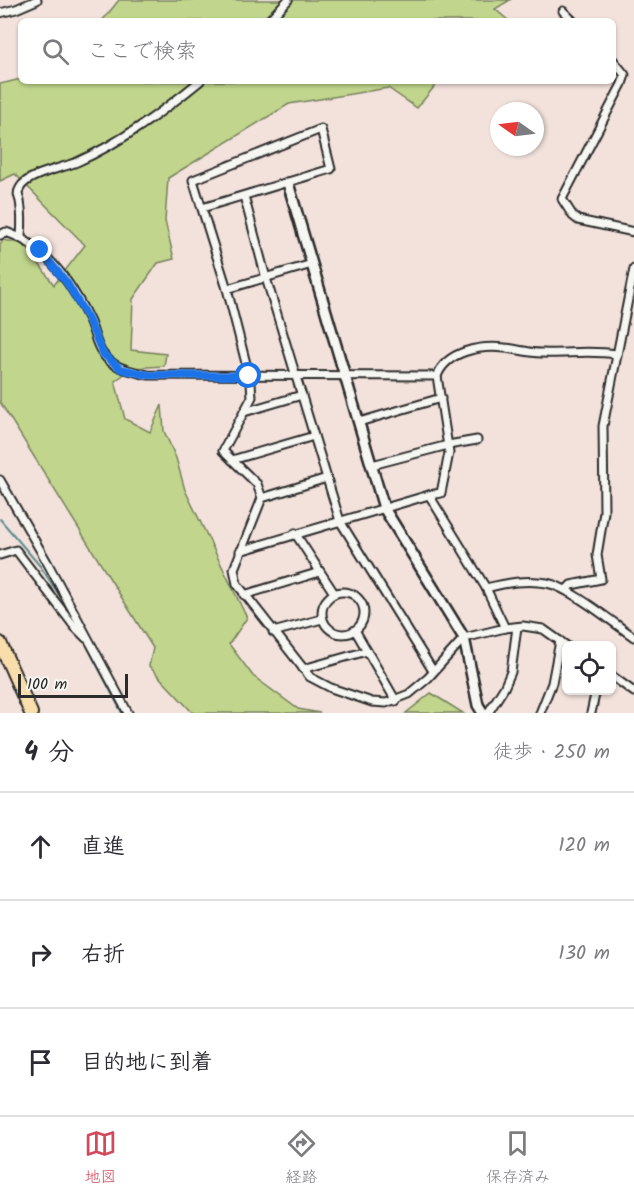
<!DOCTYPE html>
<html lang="ja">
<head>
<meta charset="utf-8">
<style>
	:root { --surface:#fff; --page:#f2f2f3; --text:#2b2b33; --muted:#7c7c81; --line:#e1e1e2; --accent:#d1495b }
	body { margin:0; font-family:Kalam,"Klee One",sans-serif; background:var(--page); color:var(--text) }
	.controls { position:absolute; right:18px; bottom:18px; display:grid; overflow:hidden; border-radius:9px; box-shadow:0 2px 4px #0004 }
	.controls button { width:54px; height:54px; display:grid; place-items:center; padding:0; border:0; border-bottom:2px solid var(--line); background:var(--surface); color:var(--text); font:30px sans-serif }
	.compass { position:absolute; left:490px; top:102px; width:54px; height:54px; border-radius:50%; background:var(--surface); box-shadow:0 2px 4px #0004; rotate:284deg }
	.scale { position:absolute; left:18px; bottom:15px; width:110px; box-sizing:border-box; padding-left:6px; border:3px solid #2b2b2b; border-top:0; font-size:16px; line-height:21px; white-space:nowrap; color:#2b2b2b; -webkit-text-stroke:4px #f6f6f2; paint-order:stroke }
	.stop { position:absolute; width:18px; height:18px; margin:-14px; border:4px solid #1a73e8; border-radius:50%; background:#fff }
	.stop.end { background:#1a73e8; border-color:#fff; box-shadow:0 2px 6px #0008 }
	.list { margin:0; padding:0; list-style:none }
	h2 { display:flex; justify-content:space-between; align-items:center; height:78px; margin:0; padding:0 24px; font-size:26px }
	h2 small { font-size:20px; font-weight:400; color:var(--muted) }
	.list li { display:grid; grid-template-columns:39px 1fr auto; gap:18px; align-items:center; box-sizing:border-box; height:108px; padding:0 24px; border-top:2px solid var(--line) }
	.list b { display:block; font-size:22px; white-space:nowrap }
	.list em { font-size:20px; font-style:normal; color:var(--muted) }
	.icon { flex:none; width:33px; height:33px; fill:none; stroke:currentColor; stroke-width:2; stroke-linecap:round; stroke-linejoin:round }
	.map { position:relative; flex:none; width:634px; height:713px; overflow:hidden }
	.search { position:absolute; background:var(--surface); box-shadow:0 2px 4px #0004; left:18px; right:18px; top:18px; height:66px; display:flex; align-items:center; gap:15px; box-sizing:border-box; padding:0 21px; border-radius:9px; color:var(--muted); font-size:22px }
	.sheet { height:402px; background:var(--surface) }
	nav { display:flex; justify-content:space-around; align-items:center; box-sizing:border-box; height:84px; border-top:2px solid var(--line); background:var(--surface); font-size:16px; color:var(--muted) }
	nav a { display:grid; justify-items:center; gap:3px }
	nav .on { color:var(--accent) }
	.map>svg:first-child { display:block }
	.green { fill:#c1d68c; stroke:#76805c; stroke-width:1.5 }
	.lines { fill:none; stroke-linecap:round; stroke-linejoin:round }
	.stream { stroke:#5c8d90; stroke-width:2 }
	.street-casing { stroke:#2b2b2b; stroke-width:11 }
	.secondary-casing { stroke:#2b2b2b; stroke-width:14 }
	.highway-casing { stroke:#2b2b2b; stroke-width:16 }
	.street { stroke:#f6f6f2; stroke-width:7 }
	.secondary { stroke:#f6f6f2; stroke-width:9 }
	.highway { stroke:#f9deab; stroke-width:12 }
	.route { stroke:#1a73e8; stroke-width:8 }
</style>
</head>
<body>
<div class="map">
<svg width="634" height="713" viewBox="0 0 634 713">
	<rect width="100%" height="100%" fill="#f3e2dc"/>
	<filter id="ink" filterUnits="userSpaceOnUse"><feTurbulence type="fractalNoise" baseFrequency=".0167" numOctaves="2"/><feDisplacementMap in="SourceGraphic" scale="12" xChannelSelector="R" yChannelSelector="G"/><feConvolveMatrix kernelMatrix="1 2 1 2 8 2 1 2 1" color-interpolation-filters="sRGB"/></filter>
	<g filter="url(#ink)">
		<g class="green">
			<polygon points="119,0 510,0 495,9 509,21 102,21"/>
			<polygon points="21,79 21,81 439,81 417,108 388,88 289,104 168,178 165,221 174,259 158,263 133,299 131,350 166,354 164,366 133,368 115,381 125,419 150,432 162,405 164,431 176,458 185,490 247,618 229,644 253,676 298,709 320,713 193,713 149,666 153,648 0,402 0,245 3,240 25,244 54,285 85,245 15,174 0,181 0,84"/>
			<polygon points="431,693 463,713 406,713"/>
		</g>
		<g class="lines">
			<g class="stream">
				<polyline points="0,519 40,566 71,613"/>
				<polyline points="87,646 122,713"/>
			</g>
			<defs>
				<g id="street">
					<polyline points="563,11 573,21"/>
					<polyline points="0,13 16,9 37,0"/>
					<polyline points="268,21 288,0"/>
					<polyline points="613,60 625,75 622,84 562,199 573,216 578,220 634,232"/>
					<polyline points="244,196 266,278 340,521 433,671"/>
					<polyline points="202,208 331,169 321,129 193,180 227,289 251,383 252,397 223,451 257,484 262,498 234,569 237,584 310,677 331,688 372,702 386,703 409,694 428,678 464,638 505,628 523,626 543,629 567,646"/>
					<path d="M0,235L6,232C45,245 72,284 89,320C94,330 96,346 103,354C114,369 132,371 148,375L437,376L449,453L441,493L429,495L240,551"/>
					<path d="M21,237C22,225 22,213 20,201C18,195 17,193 20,188C27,174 63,168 77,162C122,142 162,112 200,81"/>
					<polyline points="227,289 312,264"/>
					<path d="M437,376C447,351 480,345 505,348C517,349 529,353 541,353C566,354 591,350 616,354"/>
					<polyline points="244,412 302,395"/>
					<polyline points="359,422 441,398"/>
					<polyline points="232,460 314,436"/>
					<polyline points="372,465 448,445 477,440"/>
					<polyline points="0,480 47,562 128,713"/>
					<polyline points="429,495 486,588 505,628"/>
					<polyline points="262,498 327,478"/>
					<polyline points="295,533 334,593"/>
					<polyline points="0,555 16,550 74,626 86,638"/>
					<path d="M486,588C506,583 526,579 547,583C571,588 612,622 634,637"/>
					<polyline points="566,590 571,585 601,579 597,555 604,512 603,426 634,269"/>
					<circle cx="343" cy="613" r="21"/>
					<polyline points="244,595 320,572"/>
					<polyline points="355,630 396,701"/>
					<polyline points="273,632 322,619"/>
					<polyline points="303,669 367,651"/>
					<polyline points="612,676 634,692"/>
					<polyline points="488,713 504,688 511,672 517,627"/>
					<polyline points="540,713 552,683 560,641"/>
					<polyline points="591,713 596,690"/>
				</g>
				<polyline id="secondary" points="288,183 384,508 464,638 478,705 483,713"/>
				<polyline id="highway" points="0,643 31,713"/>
			</defs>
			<use href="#street" class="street-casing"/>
			<use href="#secondary" class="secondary-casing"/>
			<use href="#highway" class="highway-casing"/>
			<use href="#street" class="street"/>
			<use href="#secondary" class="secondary"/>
			<use href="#highway" class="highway"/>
		</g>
	</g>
	<g class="lines" filter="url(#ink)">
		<polyline class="route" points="40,250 67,283 88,319 103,354 121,369 148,375 249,376"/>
	</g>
</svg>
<div class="controls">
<button><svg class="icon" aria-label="locate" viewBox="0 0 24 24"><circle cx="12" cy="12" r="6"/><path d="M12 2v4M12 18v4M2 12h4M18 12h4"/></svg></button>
</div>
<svg class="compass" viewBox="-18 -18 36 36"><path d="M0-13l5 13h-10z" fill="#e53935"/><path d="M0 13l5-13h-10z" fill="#7c7c81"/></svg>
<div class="scale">100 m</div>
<div class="stop" style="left:249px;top:376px"></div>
<div class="stop end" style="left:40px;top:250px"></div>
<div class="search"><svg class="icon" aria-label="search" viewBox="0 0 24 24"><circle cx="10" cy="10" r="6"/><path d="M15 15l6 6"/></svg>ここで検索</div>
</div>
<section class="sheet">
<h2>4 分<small>徒歩 · 250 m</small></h2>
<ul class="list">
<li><svg class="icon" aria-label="ahead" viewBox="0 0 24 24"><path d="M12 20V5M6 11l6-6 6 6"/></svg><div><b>直進</b></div><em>120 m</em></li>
<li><svg class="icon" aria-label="right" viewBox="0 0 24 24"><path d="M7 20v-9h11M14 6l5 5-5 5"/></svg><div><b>右折</b></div><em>130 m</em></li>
<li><svg class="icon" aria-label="arrive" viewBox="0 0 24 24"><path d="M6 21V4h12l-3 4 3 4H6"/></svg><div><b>目的地に到着</b></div></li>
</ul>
</section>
<nav>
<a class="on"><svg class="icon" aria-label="map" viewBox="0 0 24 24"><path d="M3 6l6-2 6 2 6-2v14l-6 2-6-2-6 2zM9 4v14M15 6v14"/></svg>地図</a>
<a><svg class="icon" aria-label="directions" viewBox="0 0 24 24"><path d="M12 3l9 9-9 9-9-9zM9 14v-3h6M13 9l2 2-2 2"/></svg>経路</a>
<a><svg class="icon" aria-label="saved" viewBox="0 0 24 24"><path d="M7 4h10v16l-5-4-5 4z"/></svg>保存済み</a>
</nav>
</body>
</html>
